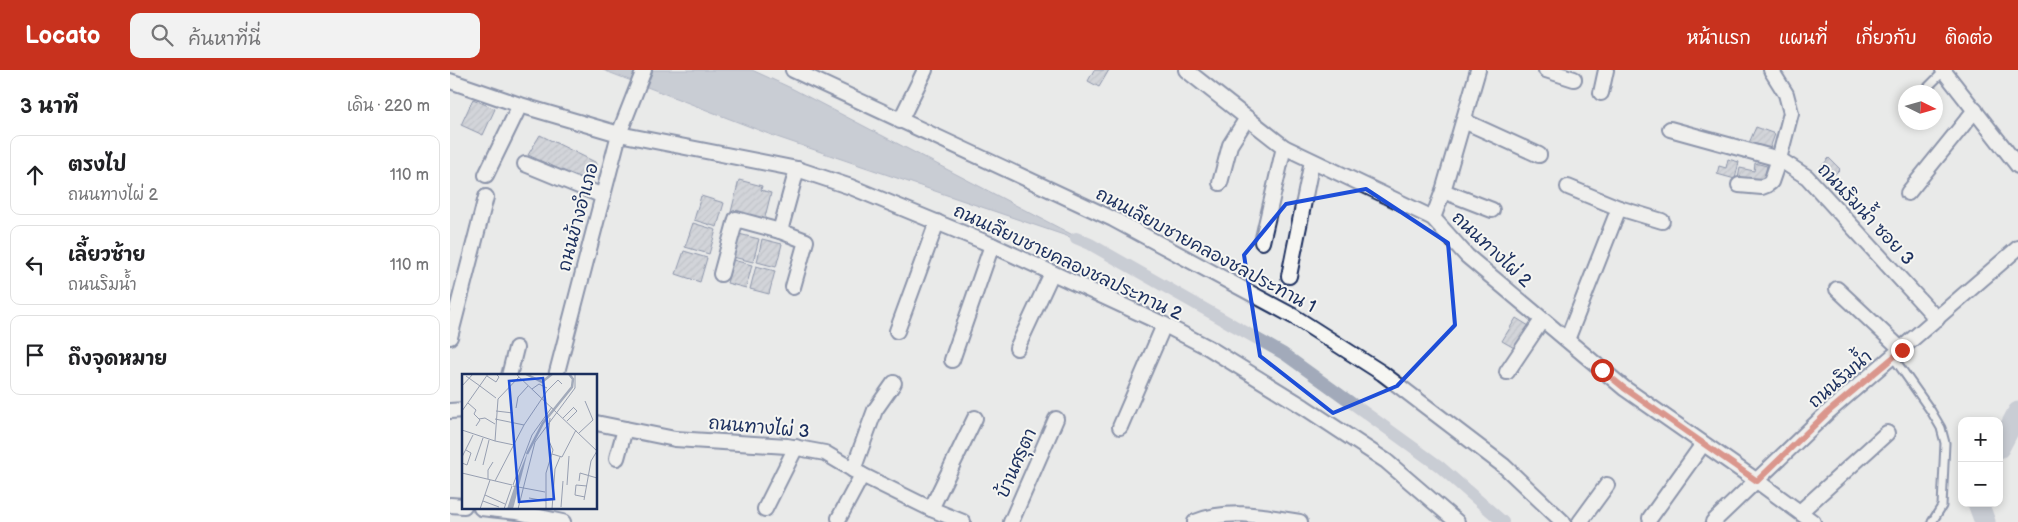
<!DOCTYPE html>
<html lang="th">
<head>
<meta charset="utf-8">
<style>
	:root { --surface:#fff; --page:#f2f2f2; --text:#202124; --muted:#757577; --line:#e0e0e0; --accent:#c8321e }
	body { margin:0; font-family:"Balsamiq Sans","Playpen Sans Thai",sans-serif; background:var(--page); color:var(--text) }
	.controls { position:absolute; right:15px; bottom:15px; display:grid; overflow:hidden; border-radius:10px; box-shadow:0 2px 8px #0003 }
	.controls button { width:45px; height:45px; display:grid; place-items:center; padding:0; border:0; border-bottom:1px solid var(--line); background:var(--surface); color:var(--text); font:25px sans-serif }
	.compass { position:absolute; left:1448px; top:15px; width:45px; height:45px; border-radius:50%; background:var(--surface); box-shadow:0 2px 8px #0003; rotate:95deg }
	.stop { position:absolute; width:15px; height:15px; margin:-11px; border:4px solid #c8321e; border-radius:50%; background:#fff }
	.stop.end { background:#c8321e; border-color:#fff; box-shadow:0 1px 5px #0008 }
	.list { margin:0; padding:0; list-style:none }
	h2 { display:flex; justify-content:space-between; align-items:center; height:65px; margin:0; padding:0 20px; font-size:21px }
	h2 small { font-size:16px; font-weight:400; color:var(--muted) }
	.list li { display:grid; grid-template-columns:32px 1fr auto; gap:15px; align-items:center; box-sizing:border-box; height:80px; margin:0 10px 10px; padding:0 10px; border:1px solid var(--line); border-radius:10px }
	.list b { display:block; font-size:19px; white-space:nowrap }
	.list p { margin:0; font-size:16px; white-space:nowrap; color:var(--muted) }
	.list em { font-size:16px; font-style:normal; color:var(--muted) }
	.icon { flex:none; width:28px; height:28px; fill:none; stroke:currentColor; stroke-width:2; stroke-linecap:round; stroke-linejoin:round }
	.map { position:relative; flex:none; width:1568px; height:452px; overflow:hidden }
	header { display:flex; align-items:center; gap:30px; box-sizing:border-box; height:70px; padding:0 25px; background:var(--accent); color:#fff }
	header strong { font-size:24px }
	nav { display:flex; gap:28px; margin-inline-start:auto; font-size:18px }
	.search { width:350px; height:45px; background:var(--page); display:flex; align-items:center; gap:12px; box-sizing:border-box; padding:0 18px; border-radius:10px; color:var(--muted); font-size:19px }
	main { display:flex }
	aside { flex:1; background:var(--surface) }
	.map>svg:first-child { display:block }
	.water { fill:#a2aaba; stroke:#6c7995 }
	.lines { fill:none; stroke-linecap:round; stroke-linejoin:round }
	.canal { stroke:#a2aaba; stroke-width:12 }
	.river { stroke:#a2aaba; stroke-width:21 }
	.building { fill:url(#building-hatch); stroke:#1b2f5e }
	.service-casing { stroke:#1b2f5e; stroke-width:11 }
	.minor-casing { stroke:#1b2f5e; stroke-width:18 }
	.service { stroke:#f6f6f2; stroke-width:7 }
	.minor { stroke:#f6f6f2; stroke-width:14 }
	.route { stroke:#c8321e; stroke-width:6 }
	.marked { fill:none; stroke:#1d4ed8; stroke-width:4; stroke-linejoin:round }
	.labels { text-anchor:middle; stroke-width:4; stroke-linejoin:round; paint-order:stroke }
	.street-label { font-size:18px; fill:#1b2f5e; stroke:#f6f6f2 }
	.inset-river { fill:none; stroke:#a2aaba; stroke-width:2.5 }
	.inset-road { fill:none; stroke:#979fb1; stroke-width:1 }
	.view { fill:#1d4ed8; fill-opacity:0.15; stroke:#1d4ed8; stroke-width:2.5 }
	.inset-edge { fill:none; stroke:#1b2f5e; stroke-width:2.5 }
</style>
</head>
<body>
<header>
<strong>Locato</strong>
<div class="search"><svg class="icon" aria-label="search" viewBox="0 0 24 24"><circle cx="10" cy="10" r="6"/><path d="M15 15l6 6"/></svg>ค้นหาที่นี่</div>
<nav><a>หน้าแรก</a><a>แผนที่</a><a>เกี่ยวกับ</a><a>ติดต่อ</a></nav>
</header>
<main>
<aside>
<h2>3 นาที<small>เดิน · 220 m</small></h2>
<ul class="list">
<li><svg class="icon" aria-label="ahead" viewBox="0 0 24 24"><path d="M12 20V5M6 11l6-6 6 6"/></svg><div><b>ตรงไป</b><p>ถนนทางไผ่ 2</p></div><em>110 m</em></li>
<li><svg class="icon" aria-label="left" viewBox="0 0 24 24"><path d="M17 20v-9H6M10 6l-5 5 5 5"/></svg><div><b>เลี้ยวซ้าย</b><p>ถนนริมน้ำ</p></div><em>110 m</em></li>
<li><svg class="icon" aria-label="arrive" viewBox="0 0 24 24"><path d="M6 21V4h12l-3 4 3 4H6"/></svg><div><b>ถึงจุดหมาย</b></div></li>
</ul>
</aside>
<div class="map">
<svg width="1568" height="452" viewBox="0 0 1568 452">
	<defs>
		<pattern id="building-hatch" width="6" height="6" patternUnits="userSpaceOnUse" patternTransform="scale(1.25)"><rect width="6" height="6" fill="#b6bbc6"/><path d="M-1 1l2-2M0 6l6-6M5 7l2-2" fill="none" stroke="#9398a4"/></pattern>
	</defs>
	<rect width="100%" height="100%" fill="#e9eae9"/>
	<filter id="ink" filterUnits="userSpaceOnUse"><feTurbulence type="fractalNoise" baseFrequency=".02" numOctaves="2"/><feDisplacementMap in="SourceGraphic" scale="10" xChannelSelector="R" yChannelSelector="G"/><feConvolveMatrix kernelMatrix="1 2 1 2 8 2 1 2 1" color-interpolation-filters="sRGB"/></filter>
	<g filter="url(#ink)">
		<polygon class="water" points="153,0 302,0 341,18 640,174 324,66"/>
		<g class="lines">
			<polyline class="canal" points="626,168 640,174 834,284 989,396 1053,452"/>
			<g class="river">
				<polyline points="1549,378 1568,342"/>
				<polyline points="1528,433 1535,452"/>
			</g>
		</g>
		<g class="building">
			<polygon points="644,0 659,0 649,17 638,11"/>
			<polygon points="23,29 45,39 33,65 11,55"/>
			<polygon points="1306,57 1325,64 1319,81 1299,73"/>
			<polygon points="90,65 147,93 135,111 78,85"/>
			<polygon points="1379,88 1390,99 1379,110 1368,100"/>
			<polygon points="1278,89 1289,92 1285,109 1267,104 1269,96 1276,98"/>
			<polygon points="1305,93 1317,96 1313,113 1288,108 1290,98 1304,101"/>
			<polygon points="289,110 312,116 311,120 321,123 314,151 281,142"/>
			<polygon points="251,126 274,133 267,157 244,150"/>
			<polygon points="243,153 266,160 259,184 235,177"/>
			<polygon points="289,164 309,169 303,192 283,187"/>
			<polygon points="312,169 332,174 326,197 307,192"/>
			<polygon points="234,181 257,188 250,212 226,204"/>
			<polygon points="283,190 302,195 296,218 277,213"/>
			<polygon points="306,196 325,201 319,224 300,219"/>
			<polygon points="1066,248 1079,256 1066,279 1052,271"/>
		</g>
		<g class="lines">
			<defs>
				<g id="service">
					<polyline points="1477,18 1494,1"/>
					<polyline points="1443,287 1481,341 1491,358 1495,373 1492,436 1482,452"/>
				</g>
				<g id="minor">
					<polyline points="343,0 663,149 843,246 932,303 1054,396 1113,452"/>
					<polyline points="736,0 834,77 983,148 1017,186 1174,318 1307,411 1363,452"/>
					<polyline points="1096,0 1124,9"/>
					<polyline points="1493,0 1568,96"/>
					<polyline points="0,11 70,35 169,64 347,99 401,117 542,175 713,254 759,278 854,337 936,391 1007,452"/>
					<polyline points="1151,23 1156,0"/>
					<polyline points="450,51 475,0"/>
					<polyline points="1014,51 1089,85"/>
					<polyline points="1220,59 1329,89 1357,107 1487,249"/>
					<polyline points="75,94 153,126"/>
					<polyline points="36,105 70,35"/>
					<polyline points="770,113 780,75 797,48"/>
					<polyline points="1289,115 1312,117 1317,115 1321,112 1329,89 1341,43 1336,24 1321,0"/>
					<polyline points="1118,117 1169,138 1212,151"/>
					<polyline points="993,121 1042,140"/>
					<polyline points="1458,123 1525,40"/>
					<polyline points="983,148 993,121 1028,0"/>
					<polyline points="330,161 347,99"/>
					<polyline points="812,172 834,77"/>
					<polyline points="271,204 286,149 330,161 356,171 343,217"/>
					<polyline points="839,206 862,91"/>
					<polyline points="1387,219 1452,280"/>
					<polyline points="447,261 487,152"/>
					<polyline points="0,267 36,127"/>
					<polyline points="1117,270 1169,138"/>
					<polyline points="567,278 602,203"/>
					<polyline points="502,290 542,175"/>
					<polyline points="1057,302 1092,250"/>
					<polyline points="59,306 66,278"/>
					<polyline points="106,306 169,64 194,0"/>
					<polyline points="0,341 14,340"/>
					<polyline points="146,353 225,369 337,376 375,383 412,405 481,439 513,452"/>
					<polyline points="670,357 714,255"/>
					<polyline points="167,388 175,359"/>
					<polyline points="403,400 425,340 444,313"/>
					<polyline points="0,435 14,436"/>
					<polyline points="31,438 67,442 113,452"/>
					<polyline points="315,439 346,377"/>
					<polyline points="481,439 525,348"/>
					<polyline points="1350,442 1437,363"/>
					<polyline points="389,448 412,405"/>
					<polyline points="1200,448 1253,374"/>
					<polyline points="561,452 606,349"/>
					<path d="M745,452C779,438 815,446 850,452"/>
					<polyline points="1130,452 1157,415"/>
					<polyline points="1263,452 1378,342 1568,178"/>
				</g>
			</defs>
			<use href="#service" class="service-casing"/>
			<use href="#minor" class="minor-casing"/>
			<use href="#service" class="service"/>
			<use href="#minor" class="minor"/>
		</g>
	</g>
	<g class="lines" filter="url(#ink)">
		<polyline class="route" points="1152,300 1174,318 1307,411 1378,342 1452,280"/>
	</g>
	<path d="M0 0H1568V452H0ZM916,119L998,173L1005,255L947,316L883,343L810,286L794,185L836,134Z" fill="#e9eae9" fill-opacity=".55" fill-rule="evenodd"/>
	<path class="marked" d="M916,119L998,173L1005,255L947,316L883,343L810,286L794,185L836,134Z"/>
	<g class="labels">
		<g class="street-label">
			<text transform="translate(1416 144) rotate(47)" y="6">ถนนริมน้ำ ซอย 3</text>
			<text transform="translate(128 147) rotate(-75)" y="6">ถนนข้างอำเภอ</text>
			<text transform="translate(1042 179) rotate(43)" y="6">ถนนทางไผ่ 2</text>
			<text transform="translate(756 180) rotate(28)" y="6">ถนนเลียบชายคลองชลประทาน 1</text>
			<text transform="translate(618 192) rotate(25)" y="6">ถนนเลียบชายคลองชลประทาน 2</text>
			<text transform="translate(1390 309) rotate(-41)" y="6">ถนนริมน้ำ</text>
			<text transform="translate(309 357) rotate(5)" y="6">ถนนทางไผ่ 3</text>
			<text transform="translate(566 393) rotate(-66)" y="6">บ้านศรุตา</text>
		</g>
	</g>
	<g transform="translate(12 304)">
		<rect width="135" height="135" fill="#e9eae9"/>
		<path d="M66,77L51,135H45L56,102Z" fill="#a2aaba"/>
		<path class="inset-river" d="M64,0L80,8L90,0M65,80L81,49L110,13L111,5L107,0"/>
		<path class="inset-road" d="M54,0L135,77M4,2L18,12M25,2L34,8L37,3L34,0M0,12L11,0M18,12L34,24M70,15L77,10L85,14M6,29L14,36L12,40L18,46L14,52M54,34L56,23L66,12M0,37L26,0M34,37L51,39M101,44L112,33M17,45L23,44L33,50M33,45L62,51M105,47L115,37L111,33M0,56L33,67L36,25L57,3M117,59L131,46L123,27M33,67L52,71M90,80L100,83L114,56M0,83L11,61M13,87L21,64M0,89L5,91L9,79L4,76M21,91L27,66M0,99L50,111M26,105V96L31,88M33,107L62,51L85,17L96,6L100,10M117,107L118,99L135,104M51,111L70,61L90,33M105,111L107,82M51,112L83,118M23,121L43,130M123,123L113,121L114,111L125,112M67,124L84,127M122,126L129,87L135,77M21,127L37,133M99,133L101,107M18,135L28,106M42,135L50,112M56,135L73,68L113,14V0M84,135V99L91,76L86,65L88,44M90,135L93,95L98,83"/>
		<path class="view" d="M81,4L92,125L57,128L47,7Z"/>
		<rect width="135" height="135" class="inset-edge"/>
	</g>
</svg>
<div class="controls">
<button>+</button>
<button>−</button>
</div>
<svg class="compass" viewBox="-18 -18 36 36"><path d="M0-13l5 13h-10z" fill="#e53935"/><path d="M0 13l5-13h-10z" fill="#757577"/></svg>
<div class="stop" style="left:1152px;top:300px"></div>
<div class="stop end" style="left:1452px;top:280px"></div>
</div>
</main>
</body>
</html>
